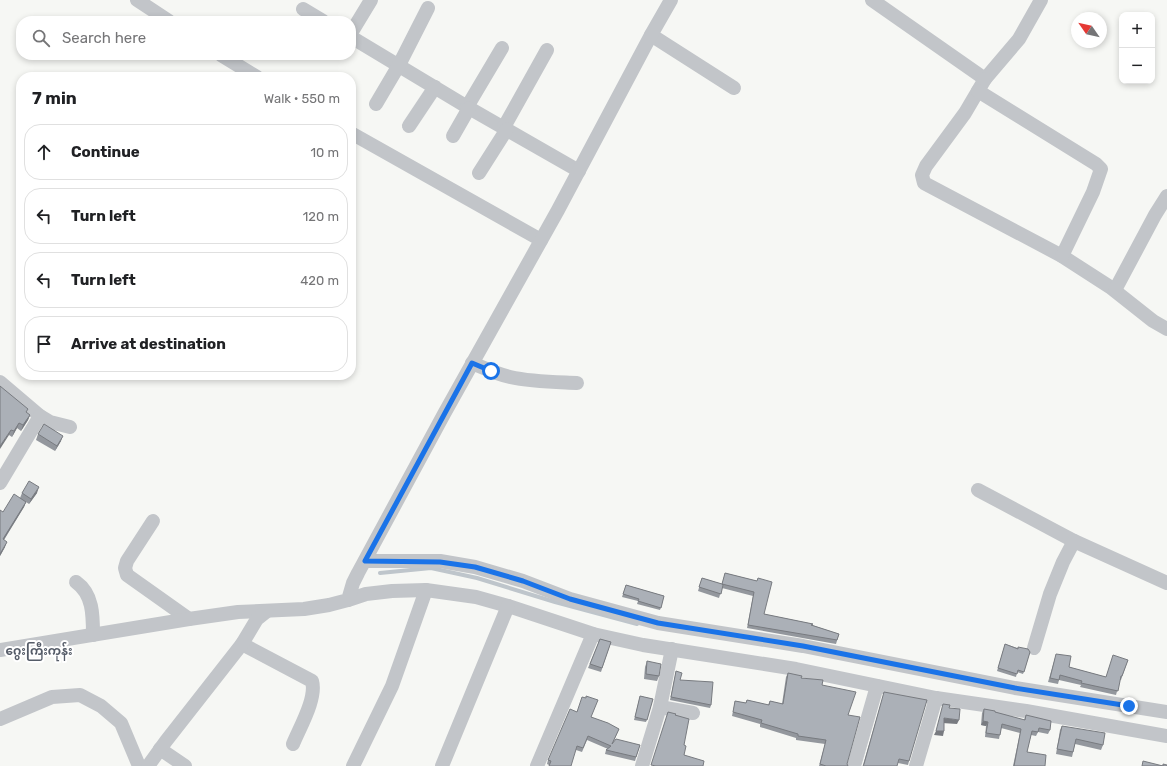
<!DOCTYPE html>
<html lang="en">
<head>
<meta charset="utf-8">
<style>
	:root { --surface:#fff; --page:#f2f2f2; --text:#202124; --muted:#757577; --line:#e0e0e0 }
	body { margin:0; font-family:Rubik,"Noto Sans Myanmar",sans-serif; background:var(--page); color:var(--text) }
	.controls { position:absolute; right:12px; top:12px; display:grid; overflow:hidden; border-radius:8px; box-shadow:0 2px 6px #0003 }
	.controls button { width:36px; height:36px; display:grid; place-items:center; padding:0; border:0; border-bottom:1px solid var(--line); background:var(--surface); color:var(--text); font:20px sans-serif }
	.compass { position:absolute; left:1071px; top:12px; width:36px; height:36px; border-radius:50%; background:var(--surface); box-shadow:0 2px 6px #0003; rotate:304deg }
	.stop { position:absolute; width:12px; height:12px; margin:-9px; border:3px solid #1a73e8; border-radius:50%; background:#fff }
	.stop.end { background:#1a73e8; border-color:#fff; box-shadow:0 1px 4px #0008 }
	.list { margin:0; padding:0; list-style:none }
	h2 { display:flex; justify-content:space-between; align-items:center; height:52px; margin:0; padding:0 16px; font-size:17px }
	h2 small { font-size:13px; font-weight:400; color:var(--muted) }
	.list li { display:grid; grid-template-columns:26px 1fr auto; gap:12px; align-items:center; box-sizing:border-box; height:56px; margin:0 8px 8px; padding:0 8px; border:1px solid var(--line); border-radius:16px }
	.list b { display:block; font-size:15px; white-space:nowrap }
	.list em { font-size:13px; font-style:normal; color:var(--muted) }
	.icon { flex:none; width:22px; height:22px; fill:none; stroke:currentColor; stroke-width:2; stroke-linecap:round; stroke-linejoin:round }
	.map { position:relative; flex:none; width:1167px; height:766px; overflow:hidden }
	.search { position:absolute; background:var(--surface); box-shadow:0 2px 6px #0003; left:16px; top:16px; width:340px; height:44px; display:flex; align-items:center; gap:10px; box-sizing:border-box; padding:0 14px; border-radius:16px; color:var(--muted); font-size:15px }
	.panel { position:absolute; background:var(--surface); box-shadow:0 2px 6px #0003; left:16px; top:72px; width:340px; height:308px; border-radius:16px }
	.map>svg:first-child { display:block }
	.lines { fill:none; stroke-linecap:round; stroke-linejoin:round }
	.stream { stroke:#bec5cb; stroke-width:4 }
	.minor { stroke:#c2c5c9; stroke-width:14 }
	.wall { fill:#93979d }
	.shaded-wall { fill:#787b80 }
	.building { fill:#abb0b7; stroke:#787b80 }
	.route { stroke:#1a73e8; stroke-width:5 }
	.labels { text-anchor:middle; stroke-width:4; stroke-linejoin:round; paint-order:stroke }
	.quarter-label { font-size:12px; font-weight:bold; fill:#555c68; stroke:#fff }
</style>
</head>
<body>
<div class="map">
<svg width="1167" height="766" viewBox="0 0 1167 766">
	<rect width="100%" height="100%" fill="#f6f7f4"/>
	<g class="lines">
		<polyline class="stream" points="380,573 431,568 477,578 555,602 637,624"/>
		<g class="minor">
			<polyline points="137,0 169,21"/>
			<polyline points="872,0 985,79 1019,39 1041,0"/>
			<polyline points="303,9 323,21"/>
			<polyline points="351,33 371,0"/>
			<polyline points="651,35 734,88"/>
			<polyline points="351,37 469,108 579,171"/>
			<polyline points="221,55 257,77"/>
			<polyline points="985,79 965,113 926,166 922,175 924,183 1062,256 1110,287 1153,321 1167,329"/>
			<polyline points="978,91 1096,164 1101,169 1093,192 1062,256"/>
			<polyline points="376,104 399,65 428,8"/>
			<polyline points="467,107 502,48"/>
			<polyline points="409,126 435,87"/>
			<polyline points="504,127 547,50"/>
			<polyline points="351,133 541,240"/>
			<polyline points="453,136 469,108"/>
			<polyline points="479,173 507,129"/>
			<polyline points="1115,290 1155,215 1167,196"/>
			<path d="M472,363C484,368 497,374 510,377C532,382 555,382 577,383"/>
			<polyline points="0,382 40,416 50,422 70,427"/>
			<polyline points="0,483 40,416"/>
			<polyline points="978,490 1074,541 1167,583"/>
			<polyline points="153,521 127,561 125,568 127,575 189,619"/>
			<polyline points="365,561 440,561 475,567 523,581 570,599 658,623 803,646 1015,688 1167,712"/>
			<path d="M76,582C93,594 93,615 93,635"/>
			<polyline points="348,600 366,594 392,591 426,590 476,597 508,606 593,634 643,645 796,669 936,698 1026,711 1167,736"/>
			<path d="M242,644L312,681C317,698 300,727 293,744"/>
			<polyline points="1034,648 1050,594 1063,562 1074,541"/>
			<polyline points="0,650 189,619 238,612 304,609 329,605 348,600 353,583 358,573 444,414 558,210 651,35 671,0"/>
			<polyline points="660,707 693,713"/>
			<polyline points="0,719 52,697 80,695 101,706 121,723 139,766"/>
			<polyline points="160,749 185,766"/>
			<polyline points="148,766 166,741 242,644 257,619 267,611"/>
			<polyline points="353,766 392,686 426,590"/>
			<polyline points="442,766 508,606"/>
			<polyline points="537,766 593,634"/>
			<polyline points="642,766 660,707 672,649"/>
			<polyline points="854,766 877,686"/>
			<polyline points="916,766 936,698"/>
		</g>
	</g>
	<g class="wall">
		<polygon points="0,386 26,413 30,415 28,420 21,431 17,428 12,437 9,435"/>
		<polygon points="38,434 61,441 55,451 36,440"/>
		<polygon points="22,493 37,493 29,504 26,502 24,507 4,540 5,547 0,556 3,512 20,498"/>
		<polygon points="725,573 757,581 764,614 813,624 812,625 839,634 836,644 747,628 753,596 722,588 719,598 698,591 702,578 722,584"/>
		<polygon points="626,585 664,596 660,610 637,604 638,601 622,597"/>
		<polygon points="600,639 611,642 601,672 588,668"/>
		<polygon points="1005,644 1030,652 1023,674 1017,672 1016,677 997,671"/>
		<polygon points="1055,658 1069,667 1106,677 1128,660 1121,680 1120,680 1116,695 1080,687 1081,685 1059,680 1058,684 1048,682"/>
		<polygon points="647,661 659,676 657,681 644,679 645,667"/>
		<polygon points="676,671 680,680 711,705 710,708 670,700"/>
		<polygon points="788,673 822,685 848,715 847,764 848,766 819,766 825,744 796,740 796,738 760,727 760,724 732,716 735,701 746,703 747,700 768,705 770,701 782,704 786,677"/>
		<polygon points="640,696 653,699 646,722 634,720"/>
		<polygon points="883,696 909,761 908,765 898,763 863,765"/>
		<polygon points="984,709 1024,720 1026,715 1050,730 1048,734 1038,732 1036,736 1031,735 1027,752 1045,766 1013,766 1020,733 1001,728 999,739 985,737 986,726 981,725 982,713"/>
		<polygon points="591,717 619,729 613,743 640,745 635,761 605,754 606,750 608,749 587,740 582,752 576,750 549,765 547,764 548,760"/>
		<polygon points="1062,726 1103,745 1101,750 1075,744 1072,757 1056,754 1060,730"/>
	</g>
	<g class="shaded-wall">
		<polygon points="30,415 28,420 21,431 23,425"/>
		<polygon points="19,423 17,428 12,437 14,431"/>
		<polygon points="11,430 9,435 0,449 0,446"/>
		<polygon points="63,436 61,441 55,451 57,446"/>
		<polygon points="39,487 37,493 29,504 31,499"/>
		<polygon points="26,502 24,507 1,544 3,539"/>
		<polygon points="7,542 5,547 0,556 0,554"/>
		<polygon points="944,718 959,720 957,724 942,723"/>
		<polygon points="983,721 988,722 986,726 981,725"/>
		<polygon points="936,731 944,731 943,736 934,735"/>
	</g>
	<g class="building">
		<polygon points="0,386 28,409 26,412 30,415 23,425 19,423 14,431 11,430 0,446"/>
		<polygon points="44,424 63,436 57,446 38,434"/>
		<polygon points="29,481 39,487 31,499 22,493"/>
		<polygon points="14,494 26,502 3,539 7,542 0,554 0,510 3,512"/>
		<polygon points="725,573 757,581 758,578 772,582 764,614 813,624 811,625 839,634 837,640 748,625 754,592 722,584 723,585 721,594 699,587 702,578 722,584"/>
		<polygon points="626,585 664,596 661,608 638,601 639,599 623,594"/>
		<polygon points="600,639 611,642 602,668 590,664"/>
		<polygon points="1005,644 1018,649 1018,647 1028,649 1030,652 1024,672 1018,670 1017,674 998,668"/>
		<polygon points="1056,654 1071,656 1069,667 1106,677 1113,655 1128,660 1122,676 1121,676 1118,691 1081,683 1082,681 1060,675 1059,680 1050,678"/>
		<polygon points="647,661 661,664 659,676 646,674"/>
		<polygon points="676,671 682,673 680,680 713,682 711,705 671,697"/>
		<polygon points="788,673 802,676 801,678 823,680 822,685 856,692 848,715 860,717 847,764 848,766 826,766 820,764 826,740 798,736 798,734 761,723 762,720 733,712 735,701 746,703 747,700 769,705 770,701 783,704"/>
		<polygon points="884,692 927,700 909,761 899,759 897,766 863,766 864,764"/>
		<polygon points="586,696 598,700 591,717 608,723 619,729 612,744 616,739 640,745 636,757 606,750 611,746 588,736 583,748 577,746 571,766 549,766 551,761 548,760 570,709 577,712 582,697 586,698"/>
		<polygon points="640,696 653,699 647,720 635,717"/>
		<polygon points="943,704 950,705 949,708 960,709 959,720 944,718 944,731 936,731"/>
		<polygon points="984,709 995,711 995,712 1025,720 1026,715 1051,721 1050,730 1039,728 1038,732 1032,731 1027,752 1046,755 1045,766 1014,766 1021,729 1002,724 1000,735 986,733 988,722 983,721"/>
		<polygon points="668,712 676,714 675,715 689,719 684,745 686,746 684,755 704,761 703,766 656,766 651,765"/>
		<polygon points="1062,726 1105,733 1103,745 1076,739 1073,752 1057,749"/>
		<polygon points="1143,761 1163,766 1163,764 1167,765 1167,766 1142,766"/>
	</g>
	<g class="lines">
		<polyline class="route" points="491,371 472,363 365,561 440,562 475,567 523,581 570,599 658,623 803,646 1015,688 1129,706"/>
	</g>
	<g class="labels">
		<g class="quarter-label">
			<text x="39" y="655">ဂွေးကြီးကုန်း</text>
		</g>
	</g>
</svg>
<div class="controls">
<button>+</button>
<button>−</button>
</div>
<svg class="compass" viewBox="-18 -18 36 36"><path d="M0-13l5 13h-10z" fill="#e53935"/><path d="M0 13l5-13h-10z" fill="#757577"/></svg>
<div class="stop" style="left:491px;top:371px"></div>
<div class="stop end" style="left:1129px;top:706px"></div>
<div class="search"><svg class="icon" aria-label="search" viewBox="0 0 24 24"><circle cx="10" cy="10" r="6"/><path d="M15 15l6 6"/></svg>Search here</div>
<section class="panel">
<h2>7 min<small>Walk · 550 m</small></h2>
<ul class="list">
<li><svg class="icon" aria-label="ahead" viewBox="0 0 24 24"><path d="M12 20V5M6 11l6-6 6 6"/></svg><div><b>Continue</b></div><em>10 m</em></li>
<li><svg class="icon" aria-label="left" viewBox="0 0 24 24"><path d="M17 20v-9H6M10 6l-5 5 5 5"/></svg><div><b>Turn left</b></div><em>120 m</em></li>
<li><svg class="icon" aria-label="left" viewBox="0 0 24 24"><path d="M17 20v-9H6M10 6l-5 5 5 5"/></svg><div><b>Turn left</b></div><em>420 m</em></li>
<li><svg class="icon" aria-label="arrive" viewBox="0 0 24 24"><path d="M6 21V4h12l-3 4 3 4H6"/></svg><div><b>Arrive at destination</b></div></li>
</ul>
</section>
</div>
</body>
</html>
